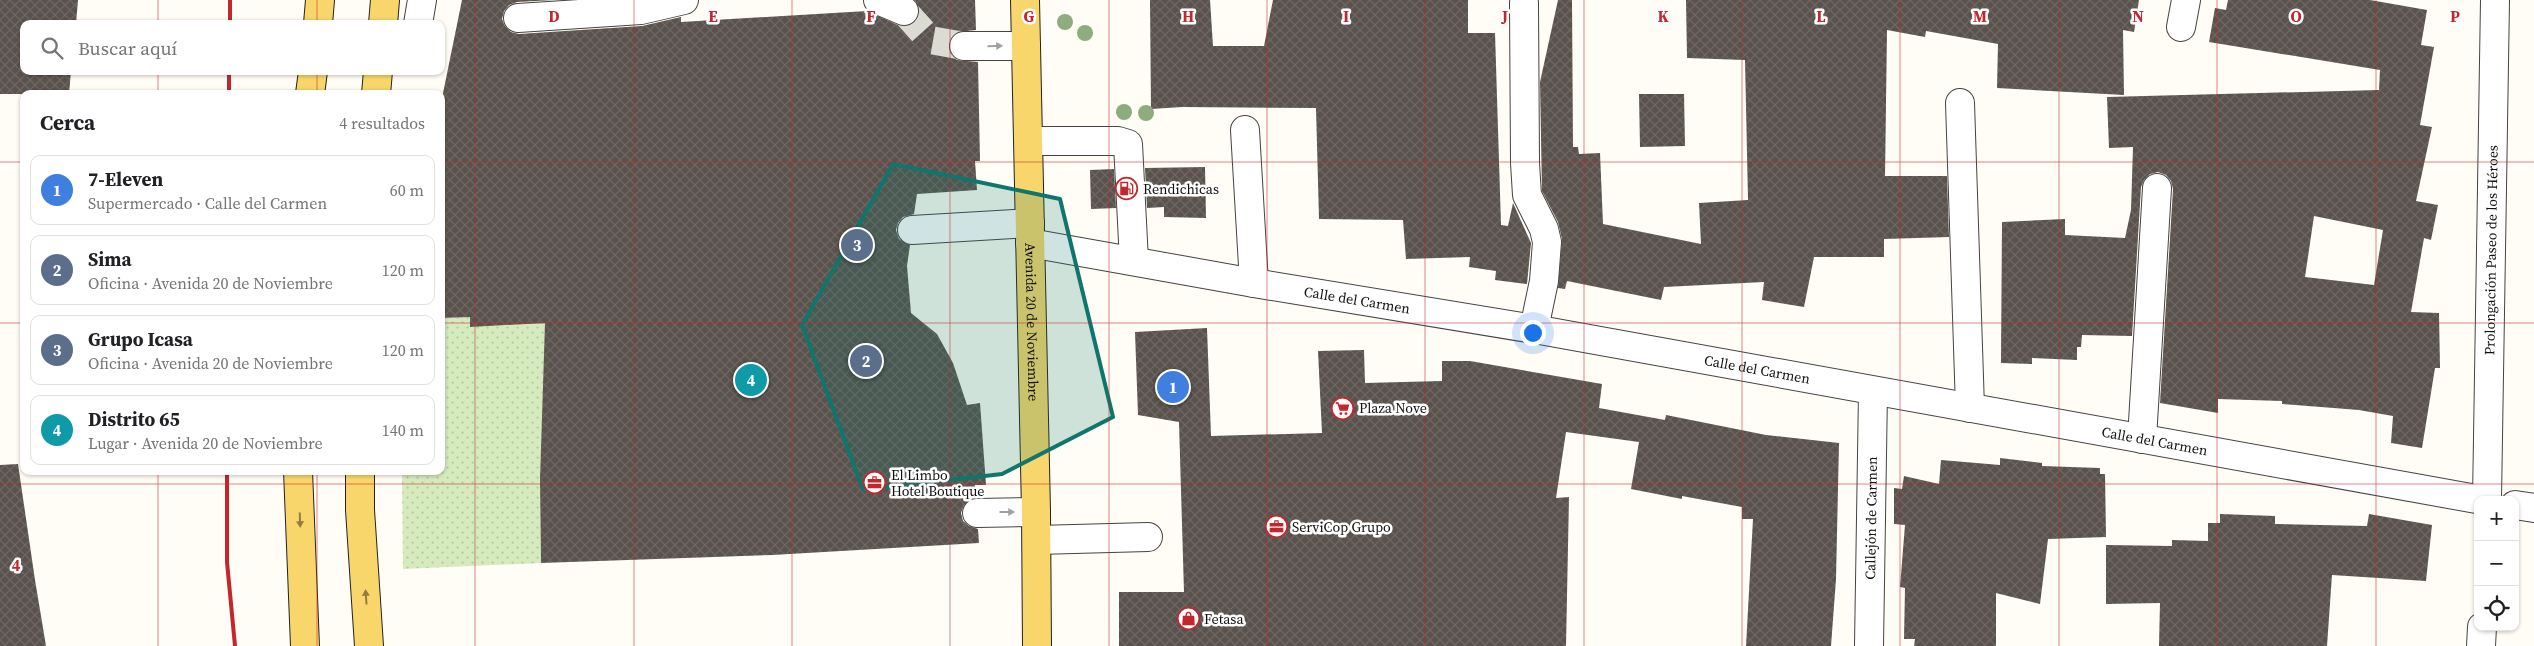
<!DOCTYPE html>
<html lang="es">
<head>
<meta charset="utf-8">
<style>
	:root { --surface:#fff; --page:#f6f6f6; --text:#202124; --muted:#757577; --line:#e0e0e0; --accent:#c4262e }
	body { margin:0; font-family:"Source Serif 4",serif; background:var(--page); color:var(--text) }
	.controls { position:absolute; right:15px; bottom:15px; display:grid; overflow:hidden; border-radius:10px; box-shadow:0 1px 4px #0004 }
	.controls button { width:45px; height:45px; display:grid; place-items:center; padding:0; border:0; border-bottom:1px solid var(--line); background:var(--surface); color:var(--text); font:25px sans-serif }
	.you { position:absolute; left:1532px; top:332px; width:18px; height:18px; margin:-12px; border:4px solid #fff; border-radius:50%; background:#1a73e8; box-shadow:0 0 0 8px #1a73e833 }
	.badge { display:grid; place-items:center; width:32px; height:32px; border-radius:50%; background:var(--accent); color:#fff; font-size:16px; font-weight:700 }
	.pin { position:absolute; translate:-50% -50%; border:2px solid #fff; box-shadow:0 1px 5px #0006 }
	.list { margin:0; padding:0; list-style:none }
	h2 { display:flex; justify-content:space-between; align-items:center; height:65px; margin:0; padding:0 20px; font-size:21px }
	h2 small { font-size:16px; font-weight:400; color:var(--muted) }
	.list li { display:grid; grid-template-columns:32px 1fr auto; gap:15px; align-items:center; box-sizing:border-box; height:70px; margin:0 10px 10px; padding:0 10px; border:1px solid var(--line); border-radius:10px }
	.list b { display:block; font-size:19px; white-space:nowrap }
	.list p { margin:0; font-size:16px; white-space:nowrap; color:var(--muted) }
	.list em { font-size:16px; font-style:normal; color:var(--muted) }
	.icon { flex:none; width:28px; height:28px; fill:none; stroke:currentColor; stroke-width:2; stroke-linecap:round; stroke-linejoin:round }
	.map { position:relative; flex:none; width:2534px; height:646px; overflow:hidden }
	.search { position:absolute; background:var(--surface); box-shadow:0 1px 4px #0004; left:20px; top:20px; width:425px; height:55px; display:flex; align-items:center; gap:12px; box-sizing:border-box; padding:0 18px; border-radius:10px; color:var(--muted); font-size:19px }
	.panel { position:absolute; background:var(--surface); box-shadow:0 1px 4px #0004; left:20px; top:90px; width:425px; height:385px; border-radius:10px }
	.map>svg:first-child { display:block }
	.grass { fill:url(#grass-dots) }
	.building { fill:url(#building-cross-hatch); fill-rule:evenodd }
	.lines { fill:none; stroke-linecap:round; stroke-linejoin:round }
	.minor-tunnel { stroke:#dbdad3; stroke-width:28; stroke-dasharray:28 14; stroke-linecap:butt }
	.minor-casing { stroke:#444; stroke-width:30 }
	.major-casing { stroke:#222; stroke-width:30 }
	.minor { stroke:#fff; stroke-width:28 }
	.major { stroke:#f9d66b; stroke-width:28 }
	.rail { stroke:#c4262e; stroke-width:4 }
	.tree { fill:#8dad7f }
	.oneway { fill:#a0a0a0 }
	.oneway2 { fill:#917d42 }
	.marked { fill:#0f766e; fill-opacity:0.2; stroke:#0f766e; stroke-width:4; stroke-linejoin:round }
	.grid { fill:none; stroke:#c4262e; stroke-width:1; stroke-opacity:0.55 }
	.labels { text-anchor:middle; stroke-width:5; stroke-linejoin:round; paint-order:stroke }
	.poi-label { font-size:14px; fill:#111; stroke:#fff; text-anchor:start }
	.street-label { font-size:14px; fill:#111; stroke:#fff }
	.grid-label { font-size:16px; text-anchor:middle; font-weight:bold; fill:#c4262e; stroke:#fff; stroke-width:5; stroke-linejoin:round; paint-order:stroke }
</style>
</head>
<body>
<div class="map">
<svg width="2534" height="646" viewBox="0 0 2534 646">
	<defs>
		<pattern id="grass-dots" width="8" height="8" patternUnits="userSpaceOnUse" patternTransform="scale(1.25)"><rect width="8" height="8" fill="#d5ebbd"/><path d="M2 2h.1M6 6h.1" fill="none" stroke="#b6c8a1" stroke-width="1.8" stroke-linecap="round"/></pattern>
		<pattern id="building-cross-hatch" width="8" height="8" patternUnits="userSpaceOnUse" patternTransform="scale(1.25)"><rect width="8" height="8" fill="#5a524d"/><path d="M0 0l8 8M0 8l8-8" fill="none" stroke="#6d6662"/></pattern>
	</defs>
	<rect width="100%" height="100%" fill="#fffdf5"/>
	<polygon class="grass" points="546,313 540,479 541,563 403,569 402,471 441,471 441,318"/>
	<g class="building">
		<polygon points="0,0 78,0 76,24 24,24 24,71 71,71 69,94 0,94"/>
		<polygon points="462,0 554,0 517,2 509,5 504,11 502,19 505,26 511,32 519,34 642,26 681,17 681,22 867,11 898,25 905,26 913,24 919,17 919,9 915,0 975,0 976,30 957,32 950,39 948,46 951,54 957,60 978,62 980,161 975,161 977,190 917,194 914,214 903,217 898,223 896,230 899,239 910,245 907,266 911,313 937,334 953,363 967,405 980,403 986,485 975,485 976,498 964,505 961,513 963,521 969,526 978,529 979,543 772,555 541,563 540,479 545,323 470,327 470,317 441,318 441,103"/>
		<polygon points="1150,0 1210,0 1213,46 1264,46 1273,0 1468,0 1468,33 1495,33 1501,225 1508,226 1513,203 1531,243 1527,284 1495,280 1496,271 1469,267 1470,257 1406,259 1403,220 1319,219 1316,108 1182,107 1151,109"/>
		<polygon points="1558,0 1572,0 1573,147 1578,147 1579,154 1600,153 1603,224 1701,244 1699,203 1748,200 1745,60 1687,58 1686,0 2139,0 2134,32 2123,30 2124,95 1997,88 1998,44 1926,31 1925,37 1887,30 1885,176 1947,176 1949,237 1884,239 1884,257 1814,257 1804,307 1762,300 1764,282 1664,287 1661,300 1567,281 1565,289 1558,288 1562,239 1558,222 1542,191 1540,82"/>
		<path d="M2228,0H2370L2427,10L2421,45L2434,47L2420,125L2432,127L2416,201L2438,205L2431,240L2424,238L2411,312L2439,313L2440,368H2435L2422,448L2391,443L2393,416L2359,410L2282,404V401L2218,399V413L2160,403L2173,189L2171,181L2166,175L2158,172L2150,174L2144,180L2141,187L2132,336L2082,335L2081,347H2077V360L2032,358V364L2001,363L2002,222L2065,219V235L2125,238L2131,210L2133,147L2109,148L2107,97L2379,90L2380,70L2209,42L2215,8L2226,10ZM2314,216L2383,230L2374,285L2305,277Z"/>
		<polygon points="1639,94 1684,94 1685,146 1640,147"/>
		<polygon points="1205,167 1206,218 1164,217 1164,207 1147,208 1145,168"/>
		<polygon points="1114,169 1116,208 1091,209 1090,170"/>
		<polygon points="1207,328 1211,436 1322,433 1318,351 1364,350 1365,383 1442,381 1442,361 1470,361 1602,384 1599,408 1665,420 1666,415 1766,435 1839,443 1836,579 1831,646 1746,646 1753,519 1742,519 1742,507 1682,496 1682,499 1631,489 1639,442 1566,432 1556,498 1569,497 1566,646 1119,646 1119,592 1184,592 1179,422 1138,415 1135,332"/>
		<polygon points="2000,458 2042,463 2042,466 2100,468 2100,474 2105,474 2106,537 2048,539 2040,604 1996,593 1996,646 1914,646 1915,639 1904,639 1905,588 1900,587 1905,525 1894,524 1894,488 1902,489 1904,476 1939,484 1941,460 2000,465"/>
		<polygon points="18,464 35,580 46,646 0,646 0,465"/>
		<polygon points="2220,514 2275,516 2275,524 2367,526 2369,514 2432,525 2426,581 2332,575 2327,646 2159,646 2160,603 2106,604 2106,545 2172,546 2172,540 2208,541 2208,523 2220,523"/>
	</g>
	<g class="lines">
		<polyline class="minor-tunnel" points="904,11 930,40 964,46"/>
		<defs>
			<g id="minor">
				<polyline points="878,0 904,11"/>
				<polyline points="1524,3 1525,163 1527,195 1544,229 1547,242 1544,281 1534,329"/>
				<polyline points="518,18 641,10 684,0"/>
				<polyline points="418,24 422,0"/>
				<polyline points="2181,27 2186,0"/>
				<polyline points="964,46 1026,46"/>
				<polyline points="1960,103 1970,408"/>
				<polyline points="1245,130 1254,283"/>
				<polyline points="1029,141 1118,141 1128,144 1134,261"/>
				<polyline points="912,230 1030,223"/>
				<path id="s1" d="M1030,243L1254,283L1534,329L2482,500"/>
				<polyline points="2142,439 2157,188"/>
				<path id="s2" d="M2487,500L2495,0"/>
				<polyline points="2515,505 2534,508"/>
				<polyline points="977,513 1036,512"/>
				<polyline points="1037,540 1148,537"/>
				<path id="s3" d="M1869,646L1873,391"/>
				<polyline points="2481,646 2482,627"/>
			</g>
			<g id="major">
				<path id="s4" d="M1025,0L1036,512L1037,646"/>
				<polyline points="318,24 320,0"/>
				<polyline points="383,24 385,0"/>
				<polyline points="310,94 313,71"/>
				<polyline points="376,94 378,71"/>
				<polyline points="298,471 305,646"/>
				<polyline points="360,471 360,510 369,646"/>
			</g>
		</defs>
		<use href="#minor" class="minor-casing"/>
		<use href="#major" class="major-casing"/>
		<use href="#minor" class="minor"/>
		<use href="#major" class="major"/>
		<g class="rail">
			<polyline points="230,24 230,0"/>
			<polyline points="229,94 229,71"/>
			<polyline points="227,471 227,562 235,646"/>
		</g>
	</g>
	<g class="tree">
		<circle cx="1065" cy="22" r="8"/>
		<circle cx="1085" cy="33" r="8"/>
		<circle cx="1124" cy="112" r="8"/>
		<circle cx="1146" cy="113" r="8"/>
	</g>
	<defs><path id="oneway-solid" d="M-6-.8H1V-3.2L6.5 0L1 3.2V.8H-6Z" transform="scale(1.25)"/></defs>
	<g class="oneway">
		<use href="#oneway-solid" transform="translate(995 46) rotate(-1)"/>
		<use href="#oneway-solid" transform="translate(1007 512)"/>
	</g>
	<g class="oneway2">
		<use href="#oneway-solid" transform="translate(300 520) rotate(88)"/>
		<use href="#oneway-solid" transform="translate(366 597) rotate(-94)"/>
	</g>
	<path class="marked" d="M893,164L1060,199L1113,417L1002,474L863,490L802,325Z"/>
	<path class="grid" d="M158,0V24M317,0V24M475,0V646M634,0V646M792,0V646M950,0V646M1109,0V646M1267,0V646M1425,0V646M1584,0V646M1742,0V646M1900,0V646M2059,0V646M2217,0V646M2376,0V646M158,71V94M317,71V94M0,162H24M441,162H2534M0,323H24M441,323H2534M158,471V646M317,471V646M0,484H2534"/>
	<defs>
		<symbol id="fuel-ring" viewBox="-11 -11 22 22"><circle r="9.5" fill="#fff" stroke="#c4262e" stroke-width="1.5"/><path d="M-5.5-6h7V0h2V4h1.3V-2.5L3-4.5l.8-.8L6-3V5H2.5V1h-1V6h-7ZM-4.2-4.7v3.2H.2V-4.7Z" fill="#c4262e"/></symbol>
		<symbol id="supermarket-ring" viewBox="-11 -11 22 22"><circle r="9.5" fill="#fff" stroke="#c4262e" stroke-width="1.5"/><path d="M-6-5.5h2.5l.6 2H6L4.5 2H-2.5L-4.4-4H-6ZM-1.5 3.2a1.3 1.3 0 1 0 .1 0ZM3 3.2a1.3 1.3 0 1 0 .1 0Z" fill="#c4262e"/></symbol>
		<symbol id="office-ring" viewBox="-11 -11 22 22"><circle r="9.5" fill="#fff" stroke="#c4262e" stroke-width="1.5"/><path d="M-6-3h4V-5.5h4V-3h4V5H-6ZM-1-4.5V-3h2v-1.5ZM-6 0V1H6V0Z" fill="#c4262e"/></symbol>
		<symbol id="shop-ring" viewBox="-11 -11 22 22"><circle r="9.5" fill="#fff" stroke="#c4262e" stroke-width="1.5"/><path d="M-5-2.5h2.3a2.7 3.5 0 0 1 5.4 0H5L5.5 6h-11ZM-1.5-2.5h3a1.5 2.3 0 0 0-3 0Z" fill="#c4262e"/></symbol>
	</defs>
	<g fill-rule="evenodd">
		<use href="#fuel-ring" x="1114" y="176" width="25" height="25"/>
		<use href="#supermarket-ring" x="1330" y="396" width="25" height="25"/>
		<use href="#office-ring" x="862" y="470" width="25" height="25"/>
		<use href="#office-ring" x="1264" y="514" width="25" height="25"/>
		<use href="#shop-ring" x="1176" y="606" width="25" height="25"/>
	</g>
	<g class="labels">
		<g class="poi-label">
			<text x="1143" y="194">Rendichicas</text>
			<text x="1359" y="413">Plaza Nove</text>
			<text x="891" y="480">El Limbo<tspan x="891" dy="16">Hotel Boutique</tspan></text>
			<text x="1292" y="532">ServiCop Grupo</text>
			<text x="1204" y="624">Fetasa</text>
		</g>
		<g class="street-label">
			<text dy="5" stroke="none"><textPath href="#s2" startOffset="250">Prolongación Paseo de los Héroes</textPath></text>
			<text dy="5" stroke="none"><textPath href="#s1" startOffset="332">Calle del Carmen</textPath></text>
			<text dy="5" stroke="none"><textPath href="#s4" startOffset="322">Avenida 20 de Noviembre</textPath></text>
			<text dy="5" stroke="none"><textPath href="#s1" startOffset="738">Calle del Carmen</textPath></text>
			<text dy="5" stroke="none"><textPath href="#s1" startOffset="1142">Calle del Carmen</textPath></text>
			<text dy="5" stroke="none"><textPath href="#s3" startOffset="128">Callejón de Carmen</textPath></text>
		</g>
	</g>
	<g class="grid-label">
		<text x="554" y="22">D</text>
		<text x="713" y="22">E</text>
		<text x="871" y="22">F</text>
		<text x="1029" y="22">G</text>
		<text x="1188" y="22">H</text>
		<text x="1346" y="22">I</text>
		<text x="1505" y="22">J</text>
		<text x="1663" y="22">K</text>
		<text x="1821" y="22">L</text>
		<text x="1980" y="22">M</text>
		<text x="2138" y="22">N</text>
		<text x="2296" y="22">O</text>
		<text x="2455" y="22">P</text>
		<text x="16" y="571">4</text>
	</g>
</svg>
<div class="controls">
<button>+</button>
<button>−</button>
<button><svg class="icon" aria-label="locate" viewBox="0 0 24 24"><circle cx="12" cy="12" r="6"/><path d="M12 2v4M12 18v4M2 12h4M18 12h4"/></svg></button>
</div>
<div class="you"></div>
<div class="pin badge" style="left:1173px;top:387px;background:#3f7fe0">1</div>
<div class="pin badge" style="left:866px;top:361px;background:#5c6f8a">2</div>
<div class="pin badge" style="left:857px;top:245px;background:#5c6f8a">3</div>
<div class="pin badge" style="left:751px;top:380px;background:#0f9aa8">4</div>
<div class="search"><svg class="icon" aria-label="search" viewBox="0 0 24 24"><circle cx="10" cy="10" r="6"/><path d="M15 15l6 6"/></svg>Buscar aquí</div>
<section class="panel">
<h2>Cerca<small>4 resultados</small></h2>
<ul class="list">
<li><span class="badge" style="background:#3f7fe0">1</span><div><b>7-Eleven</b><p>Supermercado · Calle del Carmen</p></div><em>60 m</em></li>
<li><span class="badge" style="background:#5c6f8a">2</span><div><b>Sima</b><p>Oficina · Avenida 20 de Noviembre</p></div><em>120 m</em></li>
<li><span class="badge" style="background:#5c6f8a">3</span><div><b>Grupo Icasa</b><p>Oficina · Avenida 20 de Noviembre</p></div><em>120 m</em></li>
<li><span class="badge" style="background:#0f9aa8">4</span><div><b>Distrito 65</b><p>Lugar · Avenida 20 de Noviembre</p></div><em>140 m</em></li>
</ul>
</section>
</div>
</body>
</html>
